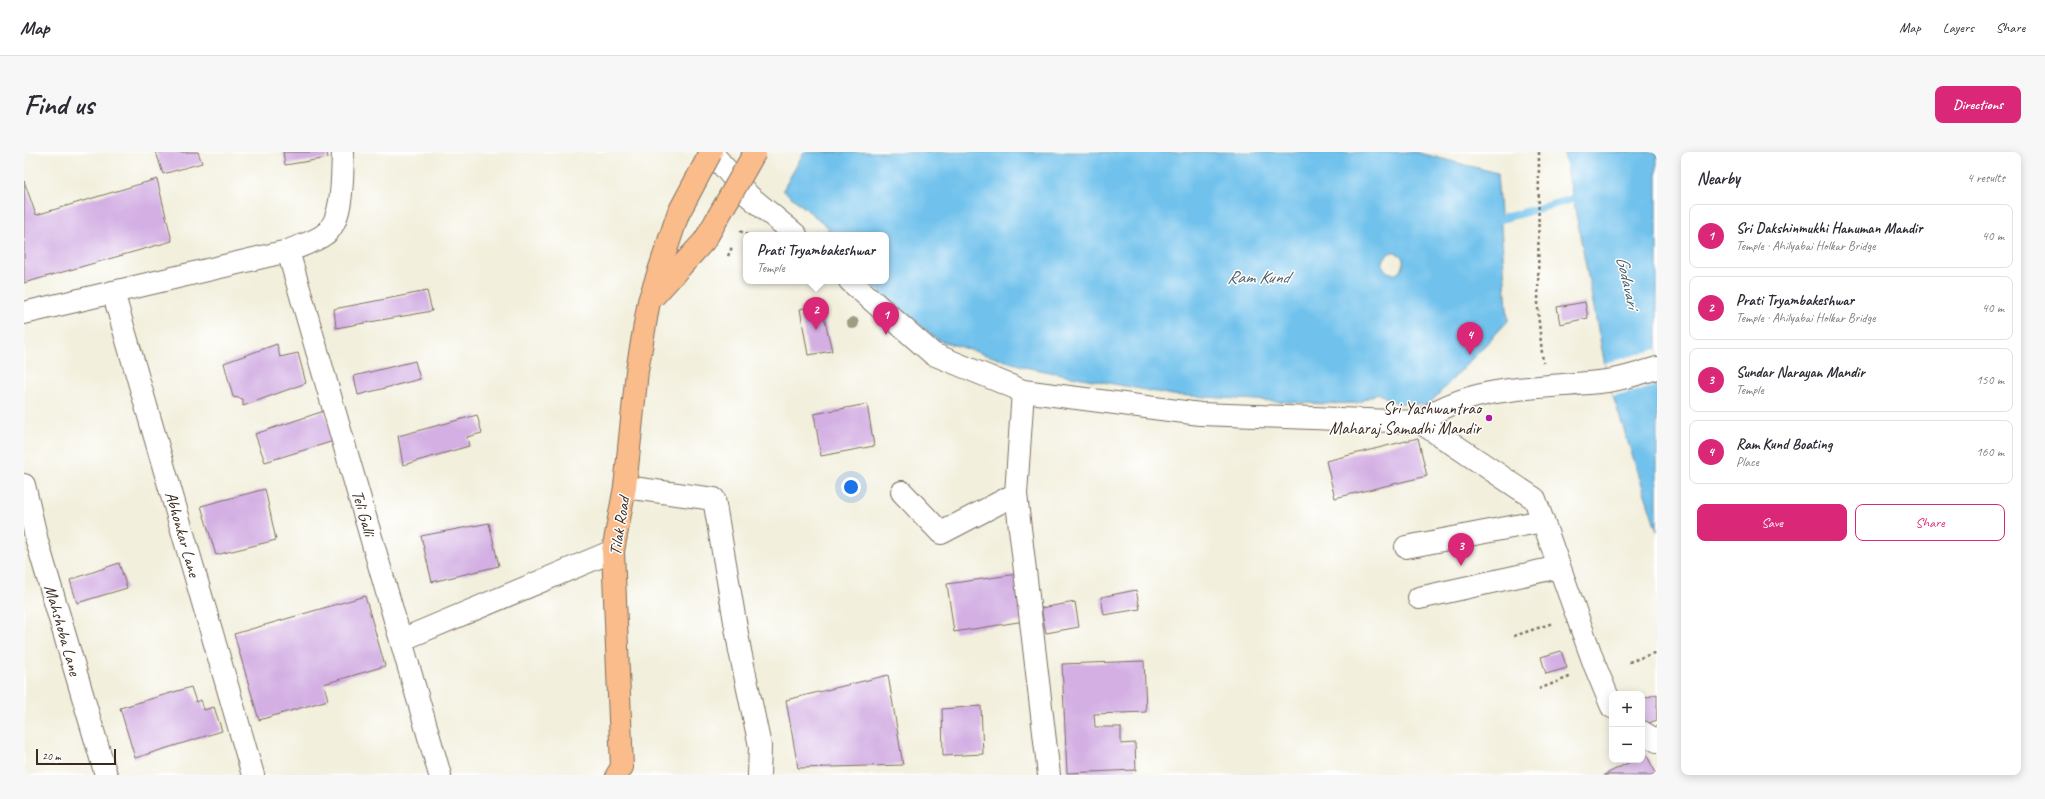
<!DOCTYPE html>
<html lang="en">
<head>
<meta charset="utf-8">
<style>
	:root { --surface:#fff; --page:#f7f7f7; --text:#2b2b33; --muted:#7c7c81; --line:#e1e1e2; --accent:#db2777 }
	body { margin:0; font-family:Caveat,sans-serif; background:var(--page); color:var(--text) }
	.controls { position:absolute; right:12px; bottom:12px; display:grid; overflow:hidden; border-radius:8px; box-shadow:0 2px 10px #0003 }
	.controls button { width:36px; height:36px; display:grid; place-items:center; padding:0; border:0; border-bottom:1px solid var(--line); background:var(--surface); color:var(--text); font:20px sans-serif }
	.scale { position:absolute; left:12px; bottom:10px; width:80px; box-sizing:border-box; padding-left:4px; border:2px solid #3b2a1e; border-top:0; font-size:11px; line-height:14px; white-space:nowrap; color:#3b2a1e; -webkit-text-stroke:3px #fff; paint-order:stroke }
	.you { position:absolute; left:827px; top:335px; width:14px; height:14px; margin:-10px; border:3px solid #fff; border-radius:50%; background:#1a73e8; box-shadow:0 0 0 6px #1a73e833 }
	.badge { display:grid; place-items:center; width:26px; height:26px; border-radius:50%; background:var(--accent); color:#fff; font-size:13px; font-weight:700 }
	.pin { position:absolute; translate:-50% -33px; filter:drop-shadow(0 1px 2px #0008) }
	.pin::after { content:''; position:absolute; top:21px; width:14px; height:12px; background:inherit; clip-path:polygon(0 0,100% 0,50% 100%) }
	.popup { position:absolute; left:719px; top:80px; width:146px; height:52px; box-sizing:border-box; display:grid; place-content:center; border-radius:8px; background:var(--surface); filter:drop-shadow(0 1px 3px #0005); font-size:13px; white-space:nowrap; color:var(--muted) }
	.popup b { font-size:15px; color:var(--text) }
	.popup::after { content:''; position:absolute; left:50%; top:100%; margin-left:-8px; border:8px solid transparent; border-top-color:var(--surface) }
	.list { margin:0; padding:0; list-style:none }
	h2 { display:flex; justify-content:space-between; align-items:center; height:52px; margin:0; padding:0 16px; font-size:17px }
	h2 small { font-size:13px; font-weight:400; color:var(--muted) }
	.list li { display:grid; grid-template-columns:26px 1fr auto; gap:12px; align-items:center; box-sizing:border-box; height:64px; margin:0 8px 8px; padding:0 8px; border:1px solid var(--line); border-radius:8px }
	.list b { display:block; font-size:15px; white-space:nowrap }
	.list p { margin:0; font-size:13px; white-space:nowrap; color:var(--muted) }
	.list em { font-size:13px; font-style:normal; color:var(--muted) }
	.actions { display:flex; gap:8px; padding:12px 16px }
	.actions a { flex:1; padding:9px 0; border:1px solid var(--accent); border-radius:8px; text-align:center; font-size:14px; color:var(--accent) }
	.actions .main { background:var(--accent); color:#fff }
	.map { position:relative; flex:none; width:1633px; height:623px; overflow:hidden; border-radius:8px }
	header { display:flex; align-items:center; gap:24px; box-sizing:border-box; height:56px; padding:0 20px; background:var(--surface); border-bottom:1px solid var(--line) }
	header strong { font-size:19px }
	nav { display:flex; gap:22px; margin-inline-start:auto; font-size:14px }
	.intro { display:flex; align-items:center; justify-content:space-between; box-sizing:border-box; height:96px; padding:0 24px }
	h1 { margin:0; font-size:28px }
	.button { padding:10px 18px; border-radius:8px; background:var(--accent); color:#fff; font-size:14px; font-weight:700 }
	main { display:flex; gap:24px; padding:0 24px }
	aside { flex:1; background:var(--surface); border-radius:8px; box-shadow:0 2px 10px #0003 }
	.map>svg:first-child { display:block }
	.water { fill:#70c1ec; stroke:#567685; fill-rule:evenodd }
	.pier { fill:#f2efdc }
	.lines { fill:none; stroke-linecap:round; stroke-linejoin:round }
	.stream { stroke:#70c1ec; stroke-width:8 }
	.building { fill:#d3afe3 }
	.minor-casing { stroke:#7b6f60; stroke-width:24 }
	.major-casing { stroke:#7b6f60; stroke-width:24 }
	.path { stroke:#7b6f60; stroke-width:2.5; stroke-dasharray:3 3; stroke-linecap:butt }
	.minor { stroke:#fff; stroke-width:22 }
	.major { stroke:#f9bc8a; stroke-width:22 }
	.major-bridge-casing { stroke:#7b6f60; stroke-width:24; stroke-linecap:butt }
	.path-bridge { stroke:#7b6f60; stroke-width:2.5; stroke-dasharray:3 3; stroke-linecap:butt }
	.major-bridge { stroke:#f9bc8a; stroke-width:22 }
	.tree { fill:#9e9c82 }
	.poi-dot { fill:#b5179e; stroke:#fff; stroke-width:1.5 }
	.labels { text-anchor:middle; stroke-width:3; stroke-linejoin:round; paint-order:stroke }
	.poi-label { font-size:17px; fill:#3b2a1e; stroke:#fff; text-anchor:end }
	.street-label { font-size:17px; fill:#3b2a1e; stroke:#fff }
	.water-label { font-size:18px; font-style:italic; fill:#4e5f66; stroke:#fff }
</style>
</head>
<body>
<header>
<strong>Map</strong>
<nav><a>Map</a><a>Layers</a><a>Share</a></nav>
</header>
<div class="intro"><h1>Find us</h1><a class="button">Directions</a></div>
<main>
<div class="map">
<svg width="1633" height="623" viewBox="0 0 1633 623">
	<rect width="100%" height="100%" fill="#fff"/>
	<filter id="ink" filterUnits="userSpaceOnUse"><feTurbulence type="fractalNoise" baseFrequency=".025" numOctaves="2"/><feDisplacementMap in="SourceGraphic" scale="8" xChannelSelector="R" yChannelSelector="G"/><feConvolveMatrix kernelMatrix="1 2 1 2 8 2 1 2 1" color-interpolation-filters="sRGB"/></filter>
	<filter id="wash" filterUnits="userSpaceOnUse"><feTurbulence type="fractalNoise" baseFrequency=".012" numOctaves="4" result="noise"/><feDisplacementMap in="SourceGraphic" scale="16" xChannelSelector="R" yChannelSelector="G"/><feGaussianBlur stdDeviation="0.9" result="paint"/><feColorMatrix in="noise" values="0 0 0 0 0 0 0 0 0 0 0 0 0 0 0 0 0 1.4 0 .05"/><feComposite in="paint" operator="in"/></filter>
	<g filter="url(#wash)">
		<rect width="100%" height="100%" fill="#f2efdc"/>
		<g class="water">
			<path d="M780,0H1392L1473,21L1484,169L1404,253L1371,251L1354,241L1333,251L1299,252L1148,243L1005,216L914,188L843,129H862V83H799L805,76L759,38ZM1365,101C1372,100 1381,103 1379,112C1377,131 1346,118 1365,101Z"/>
			<polygon points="1540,0 1633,0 1633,379 1584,229"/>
		</g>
		<polygon class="pier" points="1633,197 1633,234 1589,245 1581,211"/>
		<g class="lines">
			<polyline class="stream" points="1466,70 1559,44"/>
		</g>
		<g id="blocks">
			<g class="building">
				<polygon points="132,0 174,0 178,11 139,22"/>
				<polygon points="259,0 303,0 304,6 261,13"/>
				<polygon points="133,27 148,89 0,131 0,29 12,63"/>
				<polygon points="403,139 408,159 312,176 310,157"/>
				<polygon points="1561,150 1564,166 1536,172 1533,155"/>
				<polygon points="797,152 808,199 784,203 776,157"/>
				<polygon points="253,192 256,205 274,201 282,231 219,254 219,247 209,245 200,211"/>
				<polygon points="391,209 396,227 334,243 330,224"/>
				<polygon points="843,252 850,294 797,304 790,262"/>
				<polygon points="300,259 310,289 241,310 231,282"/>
				<polygon points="453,263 458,281 443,285 445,294 379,313 374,284"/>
				<polygon points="1394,286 1403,324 1311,346 1302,309"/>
				<polygon points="241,337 252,388 192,403 177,354"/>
				<polygon points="465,371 475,414 408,430 397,384"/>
				<polygon points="95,411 103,436 53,451 46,428"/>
				<polygon points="994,422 1001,469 930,480 923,432"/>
				<polygon points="1112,438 1116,457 1080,463 1077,445"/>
				<polygon points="341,444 361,514 300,532 304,548 235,568 210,482"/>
				<polygon points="1051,450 1055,475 1022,481 1017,456"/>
				<polygon points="1537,499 1543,516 1522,522 1517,505"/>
				<polygon points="1120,509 1122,560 1070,562 1071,575 1097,575 1097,592 1111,591 1112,618 1043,621 1038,512"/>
				<polygon points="864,523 879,613 774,616 762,548"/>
				<polygon points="167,535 172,550 177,548 180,558 190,555 198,579 111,606 96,556"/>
				<polygon points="1633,542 1633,568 1619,573 1618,547"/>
				<polygon points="957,554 959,602 919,604 918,557"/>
				<polygon points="1622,602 1633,623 1580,623 1610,608 1618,608 1618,604"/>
			</g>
		</g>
	</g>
	<g filter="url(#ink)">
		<use href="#blocks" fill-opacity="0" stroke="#7b6f60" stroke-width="1"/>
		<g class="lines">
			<defs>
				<g id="minor">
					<polyline points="687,0 725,44 772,83"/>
					<polyline points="264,99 416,623"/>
					<polyline points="826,129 909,202 999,239 1176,262 1396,270 1511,347 1571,514 1588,555"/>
					<polyline points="89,140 229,623"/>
					<path d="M0,161L264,99C275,94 291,90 301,82C320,68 318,22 319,0"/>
					<polyline points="999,239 992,342 1025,623"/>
					<path d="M1396,270C1448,231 1521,237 1583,229C1599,227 1617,221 1633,216"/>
					<polyline points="0,333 13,389 82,623"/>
					<polyline points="601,335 690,347 716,499 736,594 735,623"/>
					<polyline points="878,340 917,381 992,342"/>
					<polyline points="1382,395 1519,369"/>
					<polyline points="1395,446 1535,415"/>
					<polyline points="377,488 589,399"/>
					<polyline points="1618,580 1633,589"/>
				</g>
				<g id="major">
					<polyline points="630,144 681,88"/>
					<polyline points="593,623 598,615 589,399 601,335 613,219 625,149 654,62"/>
				</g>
			</defs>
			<use href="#minor" class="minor-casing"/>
			<use href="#major" class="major-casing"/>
			<g class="path">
				<polyline points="1515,0 1514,161 1519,211"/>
				<polyline points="716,79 724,83"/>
				<polyline points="1490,484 1529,471"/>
				<polyline points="1605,510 1633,500"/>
				<polyline points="1515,537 1548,524"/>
			</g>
			<use href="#minor" class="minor"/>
			<use href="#major" class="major"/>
			<defs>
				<g id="major-bridge">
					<polyline points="654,62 687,0"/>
					<polyline points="681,88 731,0"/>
				</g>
			</defs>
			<use href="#major-bridge" class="major-bridge-casing"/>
			<polyline class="path-bridge" points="704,104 708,95"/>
			<use href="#major-bridge" class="major-bridge"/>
		</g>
		<circle class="tree" cx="829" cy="171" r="6"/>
	</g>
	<circle class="poi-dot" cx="1465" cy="266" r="4"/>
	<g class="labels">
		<g class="poi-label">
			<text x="1457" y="262">Sri Yashwantrao<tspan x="1457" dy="20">Maharaj Samadhi Mandir</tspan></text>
		</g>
		<g class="street-label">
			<text transform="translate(340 361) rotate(74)" y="6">Teli Galli</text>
			<text transform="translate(595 374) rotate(-81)" y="6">Tilak Road</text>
			<text transform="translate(159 382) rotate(74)" y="6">Abhonkar Lane</text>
			<text transform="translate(39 478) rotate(74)" y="6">Mahshoba Lane</text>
		</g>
		<g class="water-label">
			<text x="1234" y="131">Ram Kund</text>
			<text transform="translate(1604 130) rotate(77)" y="6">Godavari</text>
		</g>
	</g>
</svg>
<div class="controls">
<button>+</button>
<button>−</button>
</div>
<div class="scale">20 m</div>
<div class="you"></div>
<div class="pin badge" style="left:862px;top:183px">1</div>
<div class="pin badge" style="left:792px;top:178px">2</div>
<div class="popup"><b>Prati Tryambakeshwar</b>Temple</div>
<div class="pin badge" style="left:1437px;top:414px">3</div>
<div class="pin badge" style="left:1446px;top:203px">4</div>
</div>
<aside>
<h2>Nearby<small>4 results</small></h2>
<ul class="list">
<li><span class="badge">1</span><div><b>Sri Dakshinmukhi Hanuman Mandir</b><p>Temple · Ahilyabai Holkar Bridge</p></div><em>40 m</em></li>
<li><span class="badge">2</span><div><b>Prati Tryambakeshwar</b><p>Temple · Ahilyabai Holkar Bridge</p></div><em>40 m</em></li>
<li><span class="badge">3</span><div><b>Sundar Narayan Mandir</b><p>Temple</p></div><em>150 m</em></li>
<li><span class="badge">4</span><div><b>Ram Kund Boating</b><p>Place</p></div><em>160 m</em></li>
</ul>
<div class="actions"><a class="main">Save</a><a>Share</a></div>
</aside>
</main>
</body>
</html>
